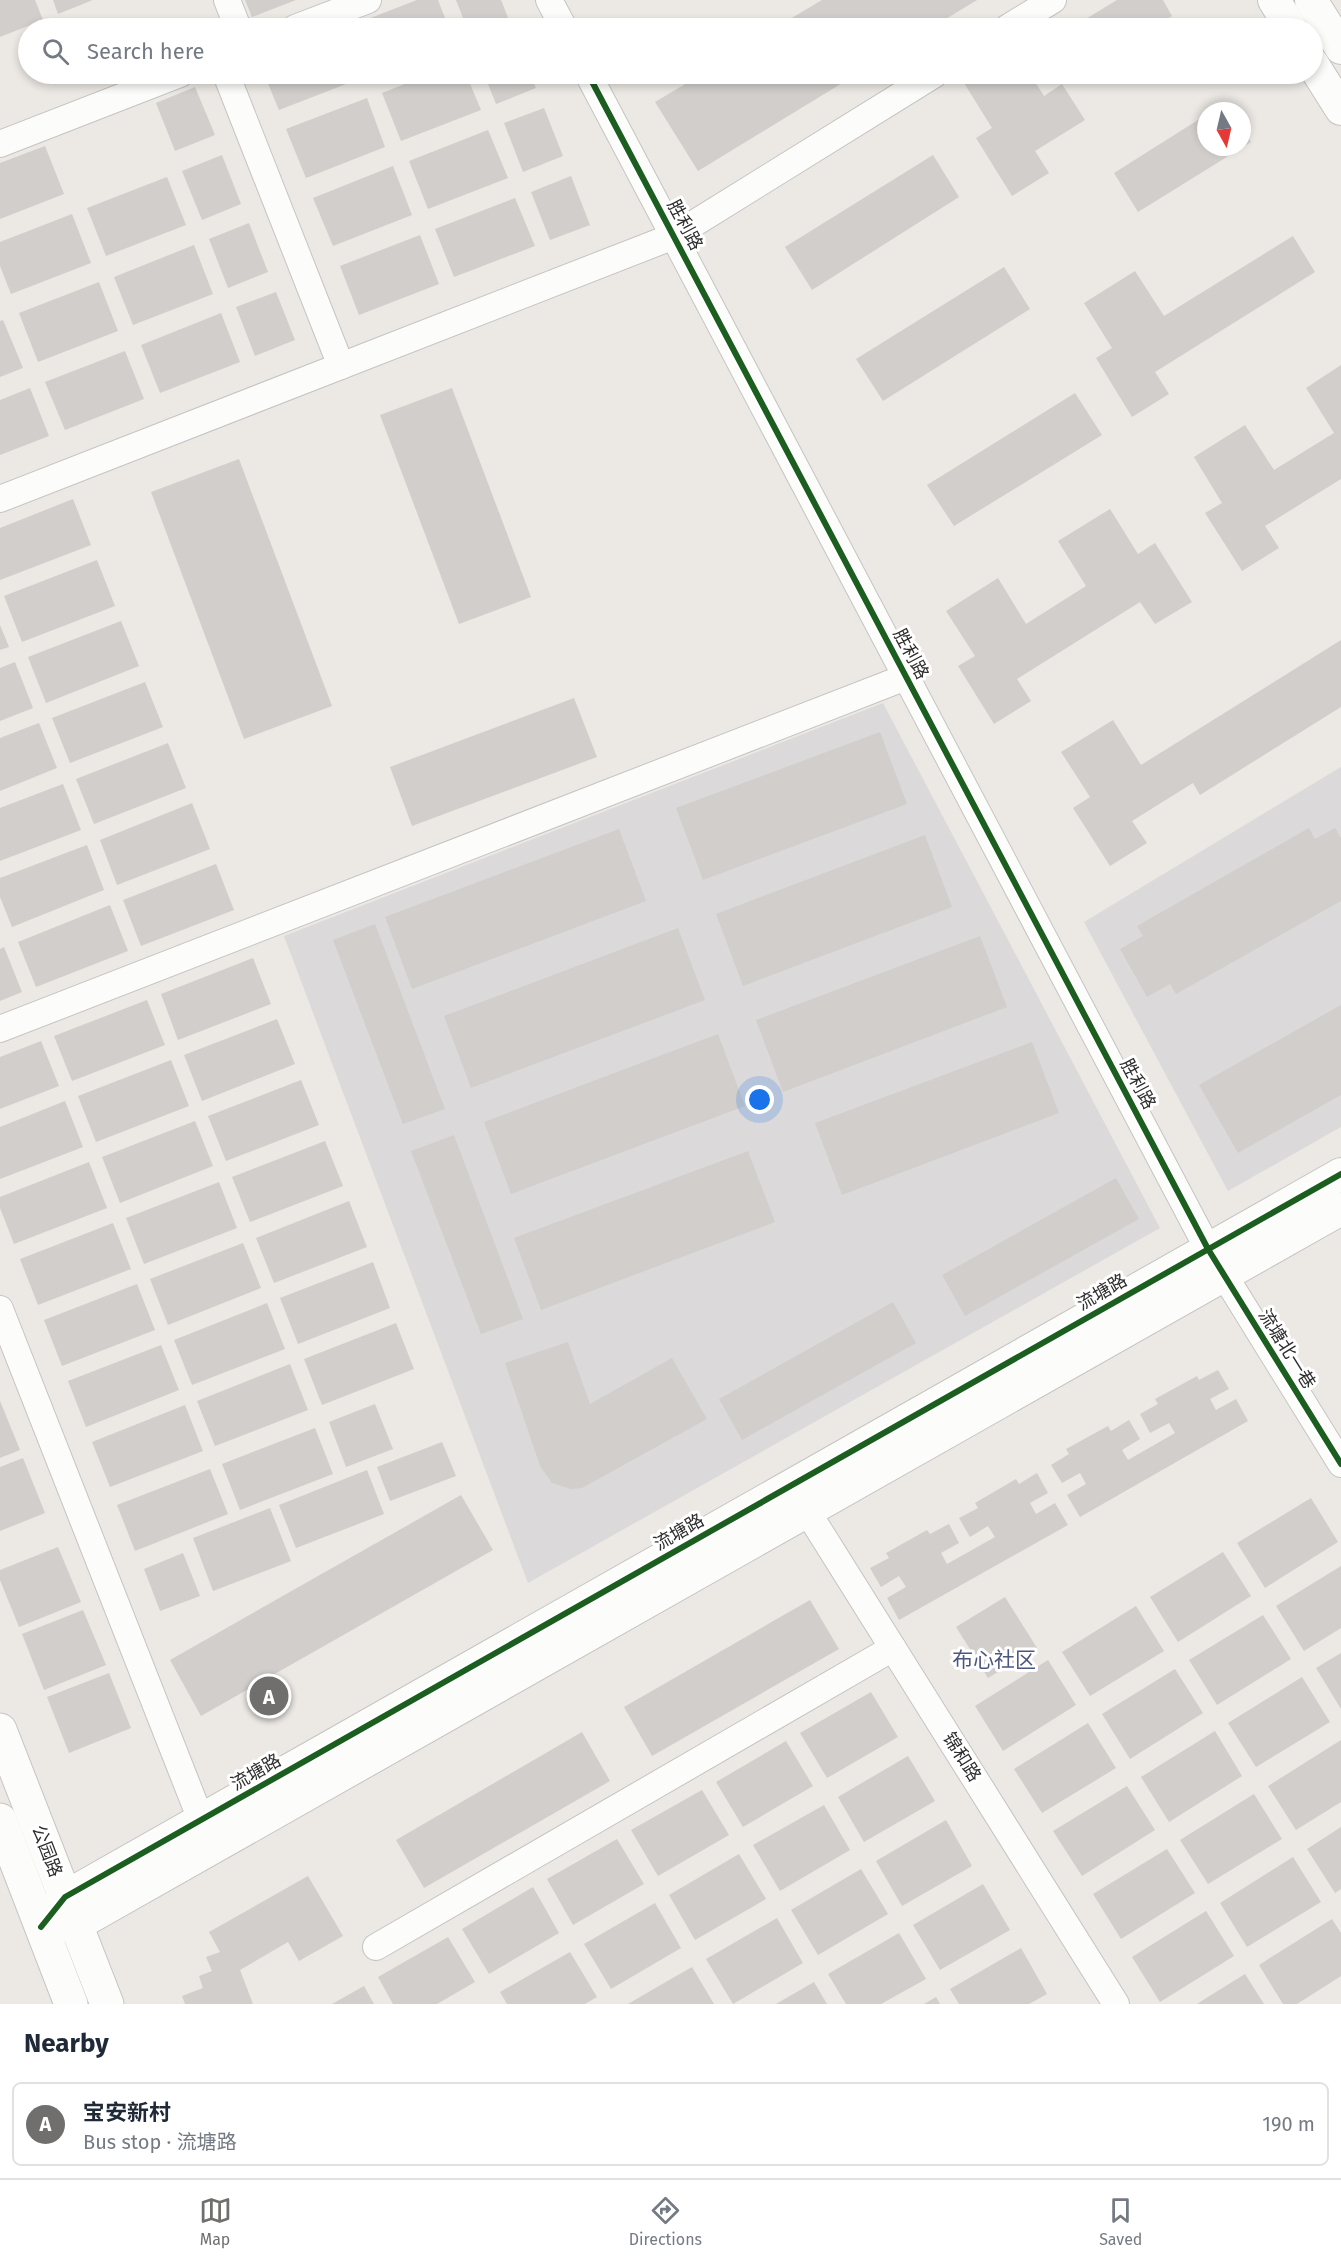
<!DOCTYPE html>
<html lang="en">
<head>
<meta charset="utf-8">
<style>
	:root { --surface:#fff; --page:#f2f2f3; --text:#1f2937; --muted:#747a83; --line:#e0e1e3; --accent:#706f6e }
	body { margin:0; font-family:"Fira Sans","Noto Sans SC",sans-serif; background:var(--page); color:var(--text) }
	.compass { position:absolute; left:1197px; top:102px; width:54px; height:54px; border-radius:50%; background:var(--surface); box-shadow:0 3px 9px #0003; rotate:172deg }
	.you { position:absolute; left:760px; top:1100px; width:21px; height:21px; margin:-15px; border:4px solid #fff; border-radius:50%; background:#1a73e8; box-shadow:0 0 0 9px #1a73e833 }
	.badge { display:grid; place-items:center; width:39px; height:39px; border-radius:50%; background:var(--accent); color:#fff; font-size:20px; font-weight:700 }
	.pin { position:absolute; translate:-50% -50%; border:3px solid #fff; box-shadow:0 2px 6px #0006 }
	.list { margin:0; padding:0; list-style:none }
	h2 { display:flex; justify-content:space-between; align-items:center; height:78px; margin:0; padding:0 24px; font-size:26px }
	h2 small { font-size:20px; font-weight:400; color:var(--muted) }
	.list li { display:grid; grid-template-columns:39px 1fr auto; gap:18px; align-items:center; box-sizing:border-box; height:84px; margin:0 12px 12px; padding:0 12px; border:2px solid var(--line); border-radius:9px }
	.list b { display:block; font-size:22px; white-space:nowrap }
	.list p { margin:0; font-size:20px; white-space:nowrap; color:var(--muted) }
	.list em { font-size:20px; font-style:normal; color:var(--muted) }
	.icon { flex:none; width:33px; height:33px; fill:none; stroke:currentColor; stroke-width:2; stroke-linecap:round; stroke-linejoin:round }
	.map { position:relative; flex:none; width:1341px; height:2004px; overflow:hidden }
	.search { position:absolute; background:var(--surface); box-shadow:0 3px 9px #0003; left:18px; right:18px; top:18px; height:66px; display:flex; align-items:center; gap:15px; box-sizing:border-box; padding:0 21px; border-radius:33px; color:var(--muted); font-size:22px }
	.sheet { height:174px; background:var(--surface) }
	nav { display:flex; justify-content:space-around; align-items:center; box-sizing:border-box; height:84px; border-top:2px solid var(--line); background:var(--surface); font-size:16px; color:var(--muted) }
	nav a { display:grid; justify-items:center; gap:3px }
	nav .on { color:var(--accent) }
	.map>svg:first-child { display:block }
	.industrial { fill:#dcd9db }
	.building { fill:#d1cecb }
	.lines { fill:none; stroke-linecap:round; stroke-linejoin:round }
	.minor-casing { stroke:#c5c4c5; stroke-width:28 }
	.tertiary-casing { stroke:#c5c4c5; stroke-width:34 }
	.secondary-casing { stroke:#c5c4c5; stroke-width:35 }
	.minor { stroke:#fcfcfb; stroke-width:26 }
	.tertiary { stroke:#fcfcfb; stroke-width:32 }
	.secondary { stroke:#fcfcfb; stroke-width:33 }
	.cycleway-casing { stroke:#fff; stroke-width:10 }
	.cycleway { stroke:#1b5e20; stroke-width:6 }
	.labels { text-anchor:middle; stroke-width:6; stroke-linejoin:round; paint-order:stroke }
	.street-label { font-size:18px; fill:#2e2e2e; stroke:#fff }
	.quarter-label { font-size:21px; fill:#4d5680; stroke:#fff }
</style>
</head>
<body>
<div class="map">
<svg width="1341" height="2004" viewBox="0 0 1341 2004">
	<rect width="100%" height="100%" fill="#ece8e4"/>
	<g class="industrial">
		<polygon points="883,703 1160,1228 528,1583 284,936"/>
		<polygon points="1341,767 1341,1127 1228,1191 1084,922"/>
	</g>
	<g class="building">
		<polygon points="0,0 35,0 43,20 0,37"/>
		<polygon points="53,0 93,0 58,14"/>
		<polygon points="245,0 296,0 252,17"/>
		<polygon points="417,0 438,0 449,28 357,28 355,24"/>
		<polygon points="456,0 501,0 509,20 488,28 467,28"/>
		<polygon points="822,0 977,0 931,28 775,28"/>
		<polygon points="1117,0 1163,0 1172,16 1152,28 1071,28"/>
		<polygon points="264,74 357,74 359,79 279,110"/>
		<polygon points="430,74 466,74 481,110 401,141 382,93"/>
		<polygon points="484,74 530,74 536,88 496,104"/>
		<polygon points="702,74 857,74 698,171 655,102"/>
		<polygon points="978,74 1030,74 1044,96 1062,84 1085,120 1035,151 1049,173 1012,196 976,138 992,128 964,83"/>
		<polygon points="1055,74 1080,74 1062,84"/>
		<polygon points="195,87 215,135 175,151 156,103"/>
		<polygon points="367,98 385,147 306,178 286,129"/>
		<polygon points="1226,103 1231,111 1213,111"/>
		<polygon points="544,108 563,156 523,172 504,123"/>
		<polygon points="1206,115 1206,147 1242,147 1242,128 1251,142 1138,212 1114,173"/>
		<polygon points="488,130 508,178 428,209 409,161"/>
		<polygon points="45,146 64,194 0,219 0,163"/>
		<polygon points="222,155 241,204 202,220 182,171"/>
		<polygon points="933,155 959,197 812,290 785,247"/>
		<polygon points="393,166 412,215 333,246 313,198"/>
		<polygon points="571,176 590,225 550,240 531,192"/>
		<polygon points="167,177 186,225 106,256 87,208"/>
		<polygon points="515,198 535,246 454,277 435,229"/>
		<polygon points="72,214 91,263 11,294 0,266 0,242"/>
		<polygon points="249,223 268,272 228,288 209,239"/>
		<polygon points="420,235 439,284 359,315 340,266"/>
		<polygon points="1293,236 1315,272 1155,372 1169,394 1132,417 1096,358 1112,348 1084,303 1135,271 1164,316"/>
		<polygon points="194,245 213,294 133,325 114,277"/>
		<polygon points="1004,267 1030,309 883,401 856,359"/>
		<polygon points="99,282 118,331 38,362 19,313"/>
		<polygon points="276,292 295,340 255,356 236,307"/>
		<polygon points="221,313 240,362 160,393 141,345"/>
		<polygon points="3,320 23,368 0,377 0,321"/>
		<polygon points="125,351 144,399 65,430 45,382"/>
		<polygon points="1341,365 1341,479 1265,526 1279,548 1242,571 1205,513 1222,503 1194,457 1245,425 1274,470 1334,433 1306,388"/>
		<polygon points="30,388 49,436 0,455 0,400"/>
		<polygon points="452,388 531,597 459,624 380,415"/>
		<polygon points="1075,393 1102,435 954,526 927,485"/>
		<polygon points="239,459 332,706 244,739 151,492"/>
		<polygon points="73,499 91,545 0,580 0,528"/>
		<polygon points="1110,509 1138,554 1155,543 1192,602 1155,624 1140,602 1017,679 1031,701 994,724 958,666 975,656 946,611 998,578 1026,624 1086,586 1058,541"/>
		<polygon points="97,560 115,606 22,642 4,596"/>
		<polygon points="121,621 139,666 46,703 28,657"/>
		<polygon points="0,625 9,647 0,650"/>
		<polygon points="1341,640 1341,707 1200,795 1193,783 1132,821 1147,843 1110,866 1073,808 1090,797 1061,752 1113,720 1141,765"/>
		<polygon points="15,662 33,708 0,721 0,668"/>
		<polygon points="145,682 163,727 70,763 52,718"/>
		<polygon points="574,698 597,757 412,826 390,767"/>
		<polygon points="39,723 57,768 0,791 0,738"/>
		<polygon points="880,732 907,804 703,880 676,808"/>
		<polygon points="168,743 186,788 94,824 76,779"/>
		<polygon points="63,784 81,830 0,861 0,808"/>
		<polygon points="192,803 210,849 117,885 100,840"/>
		<polygon points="1309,828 1315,839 1335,828 1341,838 1341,901 1176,994 1170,984 1147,997 1120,949 1143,936 1137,926"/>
		<polygon points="619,829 646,901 412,989 385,917"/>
		<polygon points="925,835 952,907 743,986 716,914"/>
		<polygon points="87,845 104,890 12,927 0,897 0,878"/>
		<polygon points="216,864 234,910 141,946 123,900"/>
		<polygon points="110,905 128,951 36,987 18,942"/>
		<polygon points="375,924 445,1109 403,1124 333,940"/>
		<polygon points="678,928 705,1000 471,1088 444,1016"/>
		<polygon points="980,936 1007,1007 783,1092 756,1020"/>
		<polygon points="4,947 22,992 0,1001 0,949"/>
		<polygon points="253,958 271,1004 178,1040 161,994"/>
		<polygon points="147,1000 165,1045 72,1081 54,1036"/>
		<polygon points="1341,1005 1341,1095 1238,1153 1199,1085"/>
		<polygon points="277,1019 295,1064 202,1101 184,1055"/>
		<polygon points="718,1034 745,1106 511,1194 484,1122"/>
		<polygon points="41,1041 59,1086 0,1109 0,1057"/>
		<polygon points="1032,1042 1059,1113 842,1195 815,1123"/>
		<polygon points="171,1060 189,1106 96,1142 78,1096"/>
		<polygon points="301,1080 319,1125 226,1161 208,1116"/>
		<polygon points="65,1101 83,1147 0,1179 0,1127"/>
		<polygon points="195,1121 213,1166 120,1203 102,1157"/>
		<polygon points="454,1135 523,1319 481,1334 411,1151"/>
		<polygon points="325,1141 343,1186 250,1222 232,1177"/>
		<polygon points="748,1151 775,1222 541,1310 514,1238"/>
		<polygon points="89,1162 107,1208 14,1244 0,1208 0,1197"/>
		<polygon points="1116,1178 1139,1219 965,1316 942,1275"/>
		<polygon points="219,1182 237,1228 144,1264 126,1218"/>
		<polygon points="349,1201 367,1247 274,1283 256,1238"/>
		<polygon points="113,1223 131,1269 38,1305 20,1259"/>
		<polygon points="243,1243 261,1288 168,1325 150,1279"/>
		<polygon points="373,1262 390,1308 298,1344 280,1298"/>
		<polygon points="137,1284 155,1330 62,1366 44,1320"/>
		<polygon points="893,1302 916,1343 742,1440 719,1399"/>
		<polygon points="267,1303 285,1349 192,1385 174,1340"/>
		<polygon points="396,1323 414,1369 322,1405 304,1359"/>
		<polygon points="568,1342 590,1404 672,1358 707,1419 582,1488 571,1489 552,1483 540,1466 505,1363"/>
		<polygon points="161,1345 179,1390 86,1427 68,1381"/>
		<polygon points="290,1364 308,1410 215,1446 197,1401"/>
		<polygon points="1218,1370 1229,1389 1210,1399 1216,1410 1236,1399 1248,1421 1080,1517 1067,1495 1086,1484 1080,1473 1062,1483 1051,1465 1069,1454 1066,1449 1108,1426 1111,1431 1129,1420 1140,1439 1122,1450 1128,1460 1175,1433 1169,1423 1150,1433 1140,1414 1158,1404 1155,1399 1197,1376 1199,1380"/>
		<polygon points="0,1401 20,1450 0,1458"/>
		<polygon points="375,1404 393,1449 346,1467 329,1422"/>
		<polygon points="185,1405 203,1451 110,1487 92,1442"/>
		<polygon points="315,1428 333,1474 240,1510 222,1464"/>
		<polygon points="442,1442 456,1476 390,1501 377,1467"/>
		<polygon points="23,1458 45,1513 0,1531 0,1467"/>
		<polygon points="210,1469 228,1514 135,1551 117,1505"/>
		<polygon points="367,1470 384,1514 296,1548 279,1505"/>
		<polygon points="1037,1473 1048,1493 1030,1503 1036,1514 1055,1503 1068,1525 899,1620 887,1598 906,1587 899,1576 881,1587 870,1568 889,1558 886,1553 927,1530 930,1534 949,1524 959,1543 941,1553 947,1564 995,1537 988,1526 970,1537 959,1518 978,1508 975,1503 1016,1479 1019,1484"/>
		<polygon points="461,1495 493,1550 201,1716 170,1660"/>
		<polygon points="1311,1498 1338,1542 1265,1588 1237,1543"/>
		<polygon points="270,1508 291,1561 213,1591 193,1538"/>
		<polygon points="58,1547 81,1602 19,1627 0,1580 0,1570"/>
		<polygon points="1223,1552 1251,1596 1178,1642 1150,1597"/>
		<polygon points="183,1553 200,1596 160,1611 144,1569"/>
		<polygon points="1341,1566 1341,1628 1304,1651 1276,1606"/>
		<polygon points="1005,1597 1037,1648 988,1678 956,1627"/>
		<polygon points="810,1600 839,1649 652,1756 624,1707"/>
		<polygon points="1136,1606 1164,1651 1090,1696 1062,1652"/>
		<polygon points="83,1610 106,1665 44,1690 22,1634"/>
		<polygon points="1263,1615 1291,1659 1217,1705 1189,1660"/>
		<polygon points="1341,1653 1341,1709 1316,1668"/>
		<polygon points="1048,1660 1076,1705 1003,1751 975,1706"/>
		<polygon points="1175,1669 1203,1713 1130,1759 1102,1714"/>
		<polygon points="109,1673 131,1728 69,1753 47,1697"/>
		<polygon points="1302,1677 1330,1722 1256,1767 1228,1723"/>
		<polygon points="871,1692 898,1737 827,1778 800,1733"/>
		<polygon points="1088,1723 1116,1768 1042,1813 1014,1769"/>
		<polygon points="1215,1731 1242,1776 1169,1822 1141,1777"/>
		<polygon points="582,1732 610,1781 424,1888 396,1840"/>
		<polygon points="1341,1740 1341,1802 1296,1830 1268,1786"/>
		<polygon points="786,1741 813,1786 743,1827 716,1782"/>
		<polygon points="908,1756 935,1801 864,1842 838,1797"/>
		<polygon points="1127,1786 1155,1830 1082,1876 1053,1831"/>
		<polygon points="702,1790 729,1835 658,1876 631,1830"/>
		<polygon points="1254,1794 1282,1839 1208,1884 1180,1840"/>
		<polygon points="824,1805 850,1850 780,1891 753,1845"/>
		<polygon points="946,1820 972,1866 902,1906 876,1861"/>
		<polygon points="1341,1827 1341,1889 1335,1893 1307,1849"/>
		<polygon points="617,1839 644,1884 573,1925 547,1879"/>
		<polygon points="1167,1849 1195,1893 1121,1939 1093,1894"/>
		<polygon points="739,1854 766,1899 695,1940 669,1895"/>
		<polygon points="1293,1857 1321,1902 1247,1947 1220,1903"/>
		<polygon points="861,1869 888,1914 818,1955 791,1910"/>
		<polygon points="308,1876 343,1936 299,1961 288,1942 240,1970 253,2004 185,2004 182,1996 203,1988 199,1976 212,1971 206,1957 220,1952 209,1932"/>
		<polygon points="983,1884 1010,1930 940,1970 913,1925"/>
		<polygon points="533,1887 559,1933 489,1974 462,1929"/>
		<polygon points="655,1903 681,1948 611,1989 584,1944"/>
		<polygon points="1206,1911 1234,1956 1160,2002 1132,1957"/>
		<polygon points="777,1918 803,1963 733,2004 706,1959"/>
		<polygon points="1332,1919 1341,1933 1341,1976 1297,2004 1283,2004 1259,1965"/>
		<polygon points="899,1933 926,1979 881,2004 846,2004 828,1974"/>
		<polygon points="448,1937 475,1982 437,2004 393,2004 378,1977"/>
		<polygon points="1021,1948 1047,1994 1029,2004 959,2004 950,1989"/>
		<polygon points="570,1952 597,1997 585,2004 507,2004 500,1992"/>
		<polygon points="692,1967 714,2004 628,2004 657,1987"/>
		<polygon points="1245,1974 1264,2004 1197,2004 1208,1997"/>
		<polygon points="814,1982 827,2004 776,2004"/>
		<polygon points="364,1986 374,2004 332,2004"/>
		<polygon points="936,1997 940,2004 924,2004"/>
	</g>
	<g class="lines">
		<defs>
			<g id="minor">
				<polyline points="227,0 238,28"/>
				<polyline points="549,0 564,28"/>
				<polyline points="295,28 368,0"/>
				<polyline points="1007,28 1053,0"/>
				<polyline points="226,74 341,366"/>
				<polyline points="588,74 1208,1249 1341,1464"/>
				<polyline points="0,144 180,74"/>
				<polyline points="0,499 674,236 935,74"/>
				<polyline points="0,1029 906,677"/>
				<polyline points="0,1309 201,1820"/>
				<polyline points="807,1511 1116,2004"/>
				<polyline points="376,1947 893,1648"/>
			</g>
			<g id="tertiary">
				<polyline points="1274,0 1291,28"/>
				<polyline points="1311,0 1341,48"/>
				<polyline points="1312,63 1341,109"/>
				<polyline points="49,1917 65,1897 1341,1174"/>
				<polyline points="51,1926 76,1925 1341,1209"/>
			</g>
			<g id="secondary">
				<polyline points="0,1730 107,2004"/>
				<polyline points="0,1820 71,2004"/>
			</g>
		</defs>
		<use href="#minor" class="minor-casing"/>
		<use href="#tertiary" class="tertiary-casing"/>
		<use href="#secondary" class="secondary-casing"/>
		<use href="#minor" class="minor"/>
		<use href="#tertiary" class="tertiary"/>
		<use href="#secondary" class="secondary"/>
		<defs>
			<g id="cycleway">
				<polyline points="588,74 1208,1249 1341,1464"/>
				<polyline points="41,1927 65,1897 1341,1174"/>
			</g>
		</defs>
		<use href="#cycleway" class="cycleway-casing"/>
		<use href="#cycleway" class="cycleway"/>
	</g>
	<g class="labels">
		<g class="street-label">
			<text transform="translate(685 225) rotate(62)" y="6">胜利路</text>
			<text transform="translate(911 654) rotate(62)" y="6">胜利路</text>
			<text transform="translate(1138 1084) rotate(62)" y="6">胜利路</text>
			<text transform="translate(1102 1292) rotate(-30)" y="6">流塘路</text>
			<text transform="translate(1287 1349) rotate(58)" y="6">流塘北一巷</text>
			<text transform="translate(679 1532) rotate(-30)" y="6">流塘路</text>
			<text transform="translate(962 1757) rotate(58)" y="6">锦和路</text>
			<text transform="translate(256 1772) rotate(-30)" y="6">流塘路</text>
			<text transform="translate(47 1851) rotate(69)" y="6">公园路</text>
		</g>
		<g class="quarter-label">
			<text x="994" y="1667">布心社区</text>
		</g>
	</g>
</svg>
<svg class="compass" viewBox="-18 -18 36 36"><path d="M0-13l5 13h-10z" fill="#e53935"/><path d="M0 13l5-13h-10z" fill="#747a83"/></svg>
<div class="you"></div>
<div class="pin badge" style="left:269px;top:1696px">A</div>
<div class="search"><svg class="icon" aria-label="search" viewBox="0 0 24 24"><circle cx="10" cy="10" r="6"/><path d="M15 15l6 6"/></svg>Search here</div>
</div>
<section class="sheet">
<h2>Nearby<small></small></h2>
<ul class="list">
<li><span class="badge">A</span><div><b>宝安新村</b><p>Bus stop · 流塘路</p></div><em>190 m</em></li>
</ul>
</section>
<nav>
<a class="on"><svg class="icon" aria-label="map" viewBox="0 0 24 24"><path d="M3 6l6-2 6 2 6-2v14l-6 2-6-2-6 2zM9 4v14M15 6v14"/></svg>Map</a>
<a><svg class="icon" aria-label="directions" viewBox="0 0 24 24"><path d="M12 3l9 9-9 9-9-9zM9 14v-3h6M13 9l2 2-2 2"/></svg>Directions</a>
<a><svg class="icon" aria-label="saved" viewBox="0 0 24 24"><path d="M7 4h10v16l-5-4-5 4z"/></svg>Saved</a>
</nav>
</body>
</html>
